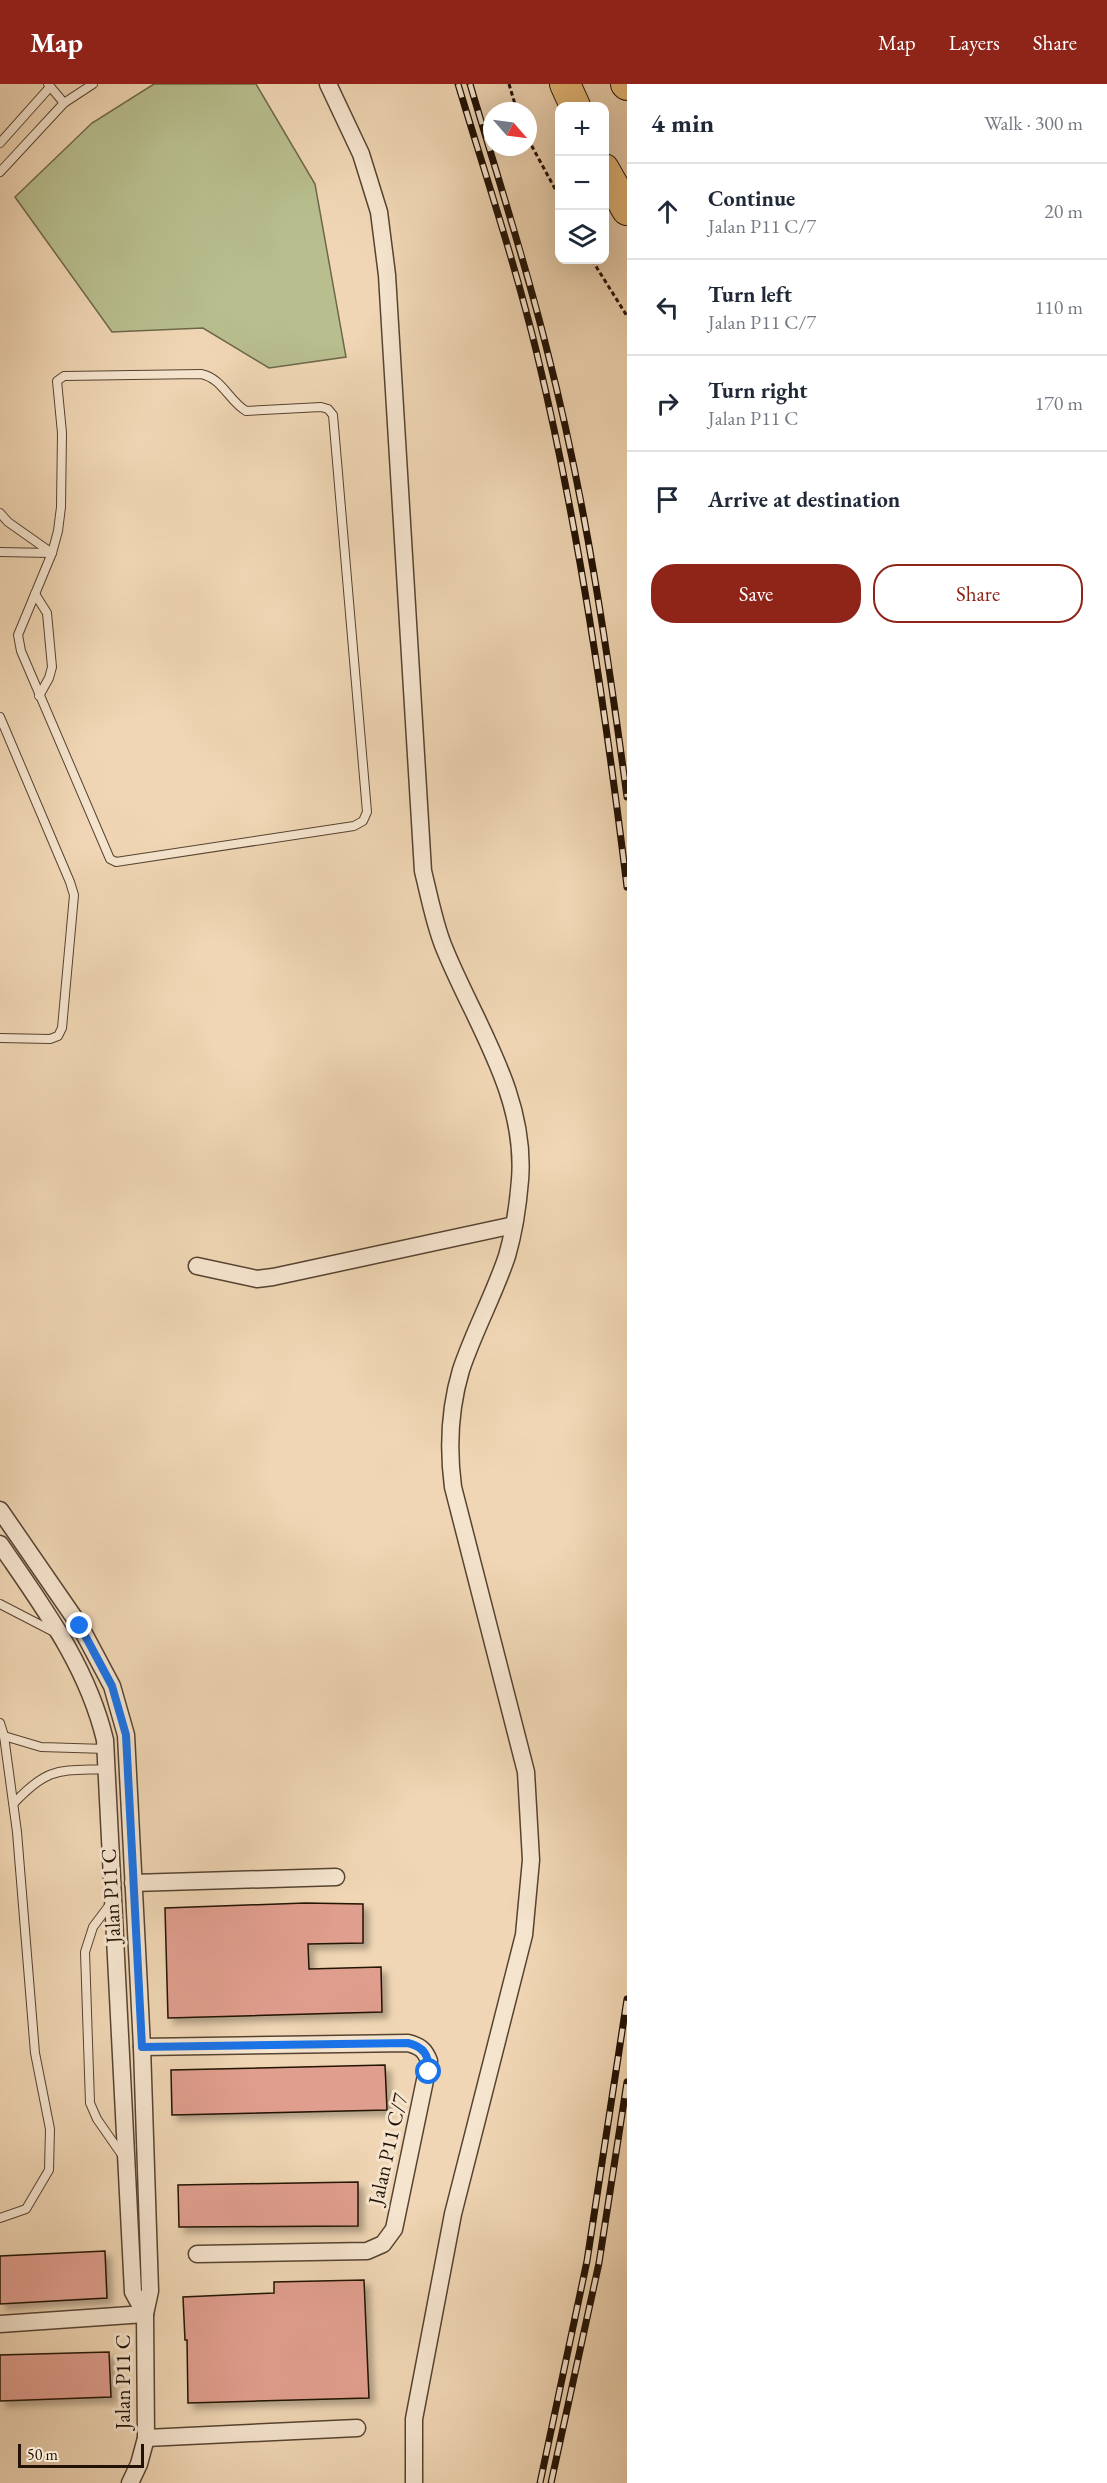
<!DOCTYPE html>
<html lang="en">
<head>
<meta charset="utf-8">
<style>
	:root { --surface:#fff; --page:#f2f2f3; --text:#1f2937; --muted:#747a83; --line:#e0e1e3; --accent:#8f2418 }
	body { margin:0; font-family:"EB Garamond",serif; background:var(--page); color:var(--text) }
	.controls { position:absolute; right:18px; top:18px; display:grid; overflow:hidden; border-radius:12px; box-shadow:0 6px 24px #0002 }
	.controls button { width:54px; height:54px; display:grid; place-items:center; padding:0; border:0; border-bottom:2px solid var(--line); background:var(--surface); color:var(--text); font:30px sans-serif }
	.compass { position:absolute; left:483px; top:18px; width:54px; height:54px; border-radius:50%; background:var(--surface); box-shadow:0 6px 24px #0002; rotate:118deg }
	.scale { position:absolute; left:18px; bottom:15px; width:126px; box-sizing:border-box; padding-left:6px; border:3px solid #221205; border-top:0; font-size:16px; line-height:21px; white-space:nowrap; color:#221205; -webkit-text-stroke:4px #f5e4ce; paint-order:stroke }
	.stop { position:absolute; width:18px; height:18px; margin:-14px; border:4px solid #1a73e8; border-radius:50%; background:#fff }
	.stop.end { background:#1a73e8; border-color:#fff; box-shadow:0 2px 6px #0008 }
	.list { margin:0; padding:0; list-style:none }
	h2 { display:flex; justify-content:space-between; align-items:center; height:78px; margin:0; padding:0 24px; font-size:26px }
	h2 small { font-size:20px; font-weight:400; color:var(--muted) }
	.list li { display:grid; grid-template-columns:39px 1fr auto; gap:18px; align-items:center; box-sizing:border-box; height:96px; padding:0 24px; border-top:2px solid var(--line) }
	.list b { display:block; font-size:22px; white-space:nowrap }
	.list p { margin:0; font-size:20px; white-space:nowrap; color:var(--muted) }
	.list em { font-size:20px; font-style:normal; color:var(--muted) }
	.actions { display:flex; gap:12px; padding:18px 24px }
	.actions a { flex:1; padding:14px 0; border:2px solid var(--accent); border-radius:24px; text-align:center; font-size:21px; color:var(--accent) }
	.actions .main { background:var(--accent); color:#fff }
	.icon { flex:none; width:33px; height:33px; fill:none; stroke:currentColor; stroke-width:2; stroke-linecap:round; stroke-linejoin:round }
	.map { position:relative; flex:none; width:627px; height:2399px; overflow:hidden }
	header { display:flex; align-items:center; gap:36px; box-sizing:border-box; height:84px; padding:0 30px; background:var(--accent); color:#fff }
	header strong { font-size:28px }
	nav { display:flex; gap:33px; margin-inline-start:auto; font-size:21px }
	main { display:flex }
	aside { flex:1; background:var(--surface) }
	.map>svg:first-child { display:block }
	.green { fill:#b8be8e; stroke:#6d684a; stroke-width:1.5 }
	.building { fill:#e09e8e; stroke:#221205; stroke-width:1.5; filter:url(#shadow) }
	.lines { fill:none; stroke-linecap:round; stroke-linejoin:round }
	.lane-casing { stroke:#564331; stroke-width:10 }
	.street-casing { stroke:#564331; stroke-width:19 }
	.highway-casing { stroke:#221205; stroke-width:32 }
	.path { stroke:#221205; stroke-width:3; stroke-dasharray:4.5 3; stroke-linecap:butt }
	.lane { stroke:#f5e4ce; stroke-width:8 }
	.street { stroke:#f5e4ce; stroke-width:16 }
	.highway { stroke:#e8bb7a; stroke-width:30 }
	.rail-casing { stroke:#221205; stroke-width:7 }
	.rail { stroke:#f5e4ce; stroke-width:4.5; stroke-dasharray:14; stroke-linecap:butt }
	.route { stroke:#1a73e8; stroke-width:8 }
	.labels { text-anchor:middle; stroke-width:6; stroke-linejoin:round; paint-order:stroke }
	.street-label { font-size:21px; fill:#221205; stroke:#f5e4ce }
</style>
</head>
<body>
<header>
<strong>Map</strong>
<nav><a>Map</a><a>Layers</a><a>Share</a></nav>
</header>
<main>
<div class="map">
<svg width="627" height="2399" viewBox="0 0 627 2399">
	<defs>
		<filter id="shadow"><feDropShadow dx="5.5" dy="5.5" stdDeviation="3" flood-color="#0004"/></filter>
	</defs>
	<rect width="100%" height="100%" fill="#f0d6b4"/>
	<filter id="stains"><feTurbulence type="fractalNoise" baseFrequency=".00333" numOctaves="4"/><feColorMatrix values="0 0 0 0 .2 0 0 0 0 .09 0 0 0 0 .02 0 0 0 .5 -.17"/></filter>
	<radialGradient id="worn" r=".72"><stop offset=".6" stop-color="#630" stop-opacity="0"/><stop offset="1" stop-color="#630" stop-opacity=".3"/></radialGradient>
	<polygon class="green" points="154,0 256,0 315,100 346,273 269,284 203,244 112,248 15,113 92,39"/>
	<g class="building">
		<polygon points="305,1819 363,1820 363,1859 308,1860 309,1885 381,1883 382,1928 168,1934 165,1824"/>
		<polygon points="385,1981 387,2026 172,2031 171,1986"/>
		<polygon points="358,2098 358,2142 179,2143 178,2101"/>
		<polygon points="105,2167 107,2214 0,2220 0,2172"/>
		<polygon points="364,2196 369,2314 188,2319 187,2256 185,2256 183,2213 274,2209 274,2198"/>
		<polygon points="109,2268 111,2313 0,2317 0,2271"/>
	</g>
	<g class="lines">
		<defs>
			<g id="lane">
				<polyline points="48,0 64,19"/>
				<polyline points="0,59 50,3"/>
				<polyline points="0,88 64,19 93,0"/>
				<path d="M201,290C222,294 229,317 246,327L321,323L328,325L333,331L367,728L363,737L354,742L116,778L110,775L21,567L18,551L52,469L58,447L61,423L62,349L57,297L64,292Z"/>
				<polyline points="0,429 8,438 52,469"/>
				<polyline points="0,468 51,469"/>
				<polyline points="35,510 47,529 52,583 49,594 39,612"/>
				<polyline points="0,633 70,798 74,811 62,944 58,952 50,955 0,954"/>
				<polyline points="0,1520 56,1549"/>
				<polyline points="0,1639 4,1652 17,1748 35,1969 50,2045 49,2086 26,2125 0,2134"/>
				<polyline points="4,1652 41,1663 106,1665"/>
				<path d="M14,1719C49,1682 59,1687 107,1685"/>
				<polyline points="111,1819 93,1843 85,1868 90,2019 97,2035 122,2071"/>
			</g>
			<g id="street">
				<path d="M328,0L361,70L379,128L387,191L423,787C429,811 434,838 443,861C473,937 527,1010 520,1096C518,1121 514,1148 507,1172C494,1211 474,1247 461,1286C450,1323 448,1365 453,1403L526,1688L531,1776L524,1851L453,2130L414,2335V2399"/>
				<polyline points="197,1182 257,1195 273,1193 514,1141"/>
				<polyline points="0,1426 80,1542 112,1602 126,1651 142,1963 150,2207 145,2230 146,2354 139,2380 130,2399"/>
				<path d="M0,1460C43,1523 87,1581 105,1656L133,2208L145,2230"/>
				<polyline points="133,1799 336,1793"/>
				<path d="M142,1963L408,1959C420,1962 425,1966 429,1977L394,2145L383,2160L367,2167L197,2170"/>
				<polyline points="0,2240 145,2230"/>
				<polyline points="146,2354 357,2344"/>
			</g>
			<g id="highway">
				<polyline points="565,0 575,22"/>
				<polyline points="626,0 627,1"/>
				<polyline points="604,85 627,126"/>
			</g>
		</defs>
		<use href="#lane" class="lane-casing"/>
		<use href="#street" class="street-casing"/>
		<use href="#highway" class="highway-casing"/>
		<g class="path">
			<polyline points="509,0 517,27"/>
			<polyline points="528,55 560,114"/>
			<polyline points="592,176 627,232"/>
		</g>
		<use href="#lane" class="lane"/>
		<use href="#street" class="street"/>
		<use href="#highway" class="highway"/>
		<defs>
			<g id="rail">
				<path d="M458,0C485,90 515,179 537,270C579,445 605,624 627,803"/>
				<path d="M470,0C496,88 525,177 547,266C585,413 607,564 627,713"/>
				<polyline points="540,2399 587,2177 627,1915"/>
				<polyline points="551,2399 599,2179 627,1998"/>
			</g>
		</defs>
		<use href="#rail" class="rail-casing"/>
		<use href="#rail" class="rail"/>
	</g>
	<g class="lines">
		<path class="route" d="M80,1542L112,1602L126,1651L142,1963L408,1959C424,1963 429,1971 429,1988"/>
	</g>
	<g class="labels">
		<g class="street-label">
			<text transform="translate(111 1812) rotate(-93)" y="7">Jalan P11 C</text>
			<text transform="translate(388 2065) rotate(-77)" y="7">Jalan P11 C/7</text>
			<text transform="translate(123 2298) rotate(-90)" y="7">Jalan P11 C</text>
		</g>
	</g>
	<rect width="100%" height="100%" filter="url(#stains)"/>
	<rect width="100%" height="100%" fill="url(#worn)"/>
</svg>
<div class="controls">
<button>+</button>
<button>−</button>
<button><svg class="icon" aria-label="layers" viewBox="0 0 24 24"><path d="M12 4l9 5-9 5-9-5zM3 14l9 5 9-5"/></svg></button>
</div>
<svg class="compass" viewBox="-18 -18 36 36"><path d="M0-13l5 13h-10z" fill="#e53935"/><path d="M0 13l5-13h-10z" fill="#747a83"/></svg>
<div class="scale">50 m</div>
<div class="stop" style="left:429px;top:1988px"></div>
<div class="stop end" style="left:80px;top:1542px"></div>
</div>
<aside>
<h2>4 min<small>Walk · 300 m</small></h2>
<ul class="list">
<li><svg class="icon" aria-label="ahead" viewBox="0 0 24 24"><path d="M12 20V5M6 11l6-6 6 6"/></svg><div><b>Continue</b><p>Jalan P11 C/7</p></div><em>20 m</em></li>
<li><svg class="icon" aria-label="left" viewBox="0 0 24 24"><path d="M17 20v-9H6M10 6l-5 5 5 5"/></svg><div><b>Turn left</b><p>Jalan P11 C/7</p></div><em>110 m</em></li>
<li><svg class="icon" aria-label="right" viewBox="0 0 24 24"><path d="M7 20v-9h11M14 6l5 5-5 5"/></svg><div><b>Turn right</b><p>Jalan P11 C</p></div><em>170 m</em></li>
<li><svg class="icon" aria-label="arrive" viewBox="0 0 24 24"><path d="M6 21V4h12l-3 4 3 4H6"/></svg><div><b>Arrive at destination</b></div></li>
</ul>
<div class="actions"><a class="main">Save</a><a>Share</a></div>
</aside>
</main>
</body>
</html>
